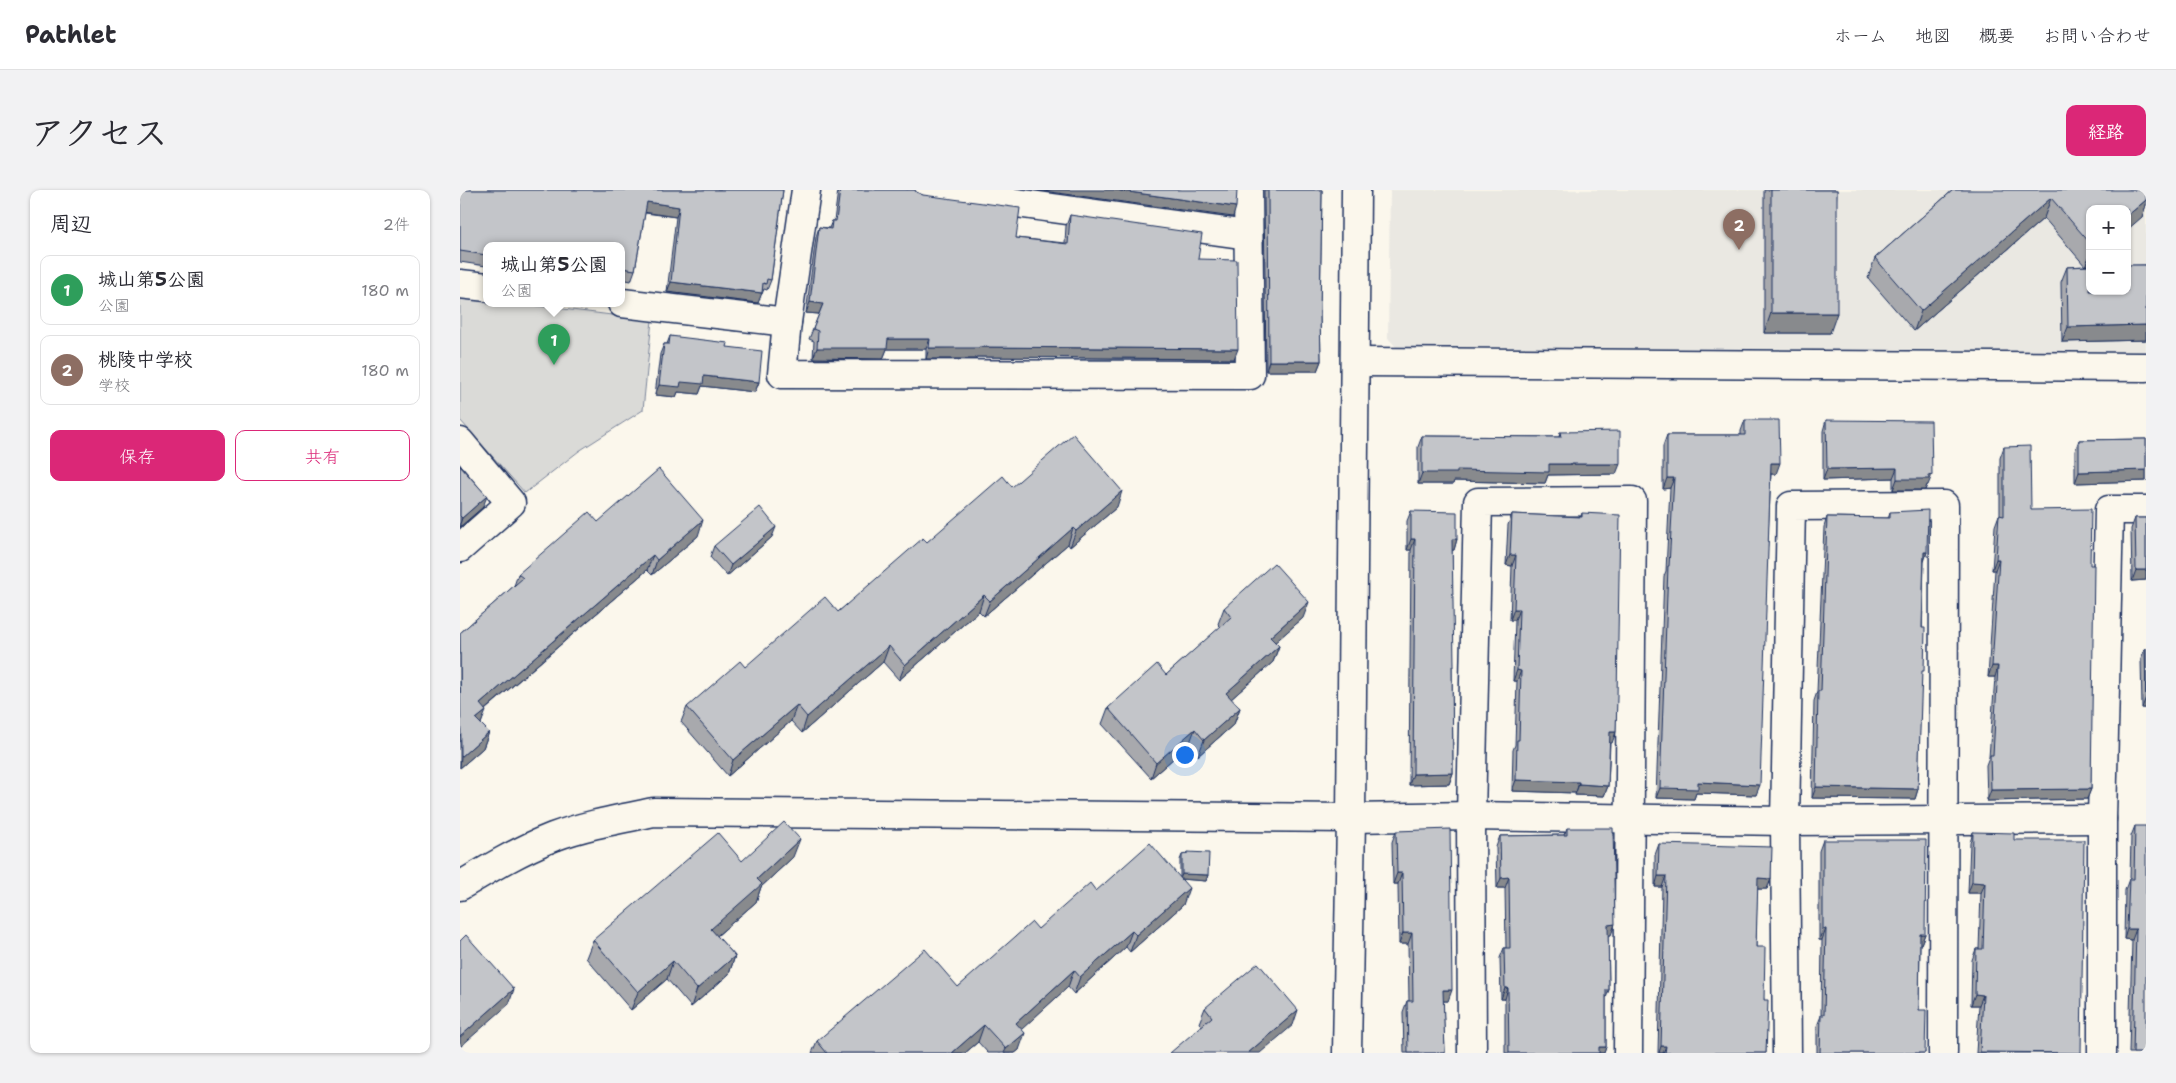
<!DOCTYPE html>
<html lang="ja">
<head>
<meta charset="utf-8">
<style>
	:root { --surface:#fff; --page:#f2f2f3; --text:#2b2b33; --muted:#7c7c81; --line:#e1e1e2; --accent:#db2777 }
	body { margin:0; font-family:"Shantell Sans","Klee One",sans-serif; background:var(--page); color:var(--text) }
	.controls { position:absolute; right:15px; top:15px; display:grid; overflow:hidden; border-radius:10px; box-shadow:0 1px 4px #0004 }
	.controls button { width:45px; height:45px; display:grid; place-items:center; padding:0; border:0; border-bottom:1px solid var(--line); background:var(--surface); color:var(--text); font:25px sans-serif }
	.you { position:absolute; left:724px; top:564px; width:18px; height:18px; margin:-12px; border:4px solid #fff; border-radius:50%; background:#1a73e8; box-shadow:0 0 0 8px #1a73e833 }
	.badge { display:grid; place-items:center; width:32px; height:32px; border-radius:50%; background:var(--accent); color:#fff; font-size:16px; font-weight:700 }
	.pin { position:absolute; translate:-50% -41px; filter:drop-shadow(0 1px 2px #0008) }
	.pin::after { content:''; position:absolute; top:26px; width:18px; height:15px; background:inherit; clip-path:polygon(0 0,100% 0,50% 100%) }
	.popup { position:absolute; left:23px; top:52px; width:142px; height:65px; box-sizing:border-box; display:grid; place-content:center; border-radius:10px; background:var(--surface); filter:drop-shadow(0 1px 4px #0005); font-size:16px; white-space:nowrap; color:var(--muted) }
	.popup b { font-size:19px; color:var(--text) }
	.popup::after { content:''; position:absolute; left:50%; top:100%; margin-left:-10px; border:10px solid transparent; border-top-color:var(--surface) }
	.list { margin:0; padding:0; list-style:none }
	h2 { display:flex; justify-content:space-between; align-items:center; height:65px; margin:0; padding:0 20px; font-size:21px }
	h2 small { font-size:16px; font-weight:400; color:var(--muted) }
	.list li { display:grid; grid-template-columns:32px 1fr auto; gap:15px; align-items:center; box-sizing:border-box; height:70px; margin:0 10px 10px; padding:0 10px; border:1px solid var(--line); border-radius:10px }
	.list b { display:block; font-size:19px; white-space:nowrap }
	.list p { margin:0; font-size:16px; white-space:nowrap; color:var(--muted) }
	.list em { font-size:16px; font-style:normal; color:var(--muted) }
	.actions { display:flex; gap:10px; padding:15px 20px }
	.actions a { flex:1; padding:11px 0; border:1px solid var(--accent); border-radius:10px; text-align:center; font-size:18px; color:var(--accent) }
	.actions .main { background:var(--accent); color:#fff }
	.map { position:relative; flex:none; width:1686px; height:863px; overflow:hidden; border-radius:10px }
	header { display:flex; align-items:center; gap:30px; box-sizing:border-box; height:70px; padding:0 25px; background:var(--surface); border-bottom:1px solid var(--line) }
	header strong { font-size:24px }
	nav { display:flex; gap:28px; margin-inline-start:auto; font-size:18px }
	.intro { display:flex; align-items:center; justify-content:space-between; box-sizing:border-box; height:120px; padding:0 30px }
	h1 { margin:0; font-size:35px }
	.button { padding:12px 22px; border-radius:10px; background:var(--accent); color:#fff; font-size:18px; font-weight:700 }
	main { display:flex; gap:30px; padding:0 30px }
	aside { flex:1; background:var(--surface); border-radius:10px; box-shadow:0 1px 4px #0004 }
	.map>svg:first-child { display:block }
	.built { fill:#eae8e2; fill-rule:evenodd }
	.green { fill:#dadad7; stroke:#7a849a }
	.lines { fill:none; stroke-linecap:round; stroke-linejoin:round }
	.street-casing { stroke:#1b2f5e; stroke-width:31 }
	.secondary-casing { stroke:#1b2f5e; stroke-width:31 }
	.street { stroke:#fbf7ec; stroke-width:28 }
	.secondary { stroke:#fbf7ec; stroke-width:28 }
	.wall { fill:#a8a9ad; stroke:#1b2f5e }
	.shaded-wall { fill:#888a8d; stroke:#1b2f5e }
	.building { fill:#c3c5c9; stroke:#1b2f5e }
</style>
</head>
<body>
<header>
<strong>Pathlet</strong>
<nav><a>ホーム</a><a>地図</a><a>概要</a><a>お問い合わせ</a></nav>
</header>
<div class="intro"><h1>アクセス</h1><a class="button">経路</a></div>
<main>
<aside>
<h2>周辺<small>2件</small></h2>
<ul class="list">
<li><span class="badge" style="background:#2e9e5b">1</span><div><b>城山第5公園</b><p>公園</p></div><em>180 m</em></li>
<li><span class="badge" style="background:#8d6e63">2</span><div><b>桃陵中学校</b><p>学校</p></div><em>180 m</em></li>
</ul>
<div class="actions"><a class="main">保存</a><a>共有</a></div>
</aside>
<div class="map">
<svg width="1686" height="863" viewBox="0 0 1686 863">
	<rect width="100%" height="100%" fill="#fbf7ec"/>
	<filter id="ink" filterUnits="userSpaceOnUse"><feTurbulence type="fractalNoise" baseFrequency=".02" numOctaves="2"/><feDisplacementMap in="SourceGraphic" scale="10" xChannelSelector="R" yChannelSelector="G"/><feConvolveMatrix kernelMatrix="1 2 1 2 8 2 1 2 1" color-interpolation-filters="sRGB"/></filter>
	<g filter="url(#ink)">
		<path class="built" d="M930,0H1686V164L937,158L928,148ZM1630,19H1667V101H1630Z"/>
		<polygon class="green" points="0,106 26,109 27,114 63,114 192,130 183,220 119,261 65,303 0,230"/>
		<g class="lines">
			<defs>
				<g id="street">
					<polyline points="346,0 327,132 322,184 790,185 788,0"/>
					<polyline points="462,0 788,45"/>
					<polyline points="0,94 27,97"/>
					<polyline points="162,113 327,132"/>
					<polyline points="896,172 1686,177"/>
					<polyline points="0,252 51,313 0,358"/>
					<polyline points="891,628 1011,626 1325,631 1642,629"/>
					<polyline points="1012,863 1011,626 1018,312 1172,311 1168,863"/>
					<polyline points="1327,863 1325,631 1331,316 1484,315 1483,863"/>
					<polyline points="1642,863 1642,629 1649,320 1686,320"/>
				</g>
				<g id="secondary">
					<path d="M0,696C30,678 60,660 93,647C125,635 160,629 194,622L891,628"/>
					<polyline points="887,863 891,628 896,0"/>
				</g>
			</defs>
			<use href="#street" class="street-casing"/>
			<use href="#secondary" class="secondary-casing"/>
			<use href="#street" class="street"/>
			<use href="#secondary" class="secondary"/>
		</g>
		<g class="wall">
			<polygon points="0,0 323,0 311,90 307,100 304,99 302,104 301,104 298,113 207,102 216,27 185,23 175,80 171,91 162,89 162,56 26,56 26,76 0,72"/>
			<polygon points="378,0 455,0 456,2 556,48 605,53 606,36 610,25 738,69 774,169 516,167 516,169 466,169 466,159 427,159 423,169 353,168 354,151 349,149 359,124 346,123 356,47 359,37 369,38 372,31 374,31"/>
			<polygon points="804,0 862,0 860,125 861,171 857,181 806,181"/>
			<polygon points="1304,0 1377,0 1370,143 1304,143"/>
			<polygon points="1493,0 1686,4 1686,15 1682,27 1630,19 1630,73 1626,76 1686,75 1686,150 1602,152 1601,92 1607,77 1625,76 1584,28 1454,141 1408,88 1415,68"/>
			<polygon points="210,146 267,157 299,192 295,202 242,196 239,204 218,202 216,207 195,205 200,164 204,154 207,154"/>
			<polygon points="1285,230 1316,284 1311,284 1296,605 1236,603 1234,609 1196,608 1204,386 1206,381 1210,298 1203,299 1203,256 1207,245 1281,245 1281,241"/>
			<polygon points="1366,230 1468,295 1467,295 1465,300 1433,300 1433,288 1363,290 1363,241"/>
			<polygon points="1100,242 1156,284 1088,285 1085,293 994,291 993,294 958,294 958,257 962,246 1099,247"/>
			<polygon points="1686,249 1686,291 1615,293 1615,261 1619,250"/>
			<polygon points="1544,257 1571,320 1630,375 1631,599 1627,609 1527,611 1526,575 1529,567 1535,487 1528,487 1535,380 1532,380 1535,336 1539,325 1540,325 1540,268"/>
			<polygon points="0,276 23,317 0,337"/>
			<polygon points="552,297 657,317 610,357 608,354 524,426 519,421 439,490 423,472 342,543 331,531 268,586 221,532 227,517 378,422 467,352"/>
			<polygon points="951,321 997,349 994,360 992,360 992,483 993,583 989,594 949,595 951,360 947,360 947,331"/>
			<polygon points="1430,322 1467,362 1464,372 1458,599 1455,609 1352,608 1354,511 1357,502 1364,337 1367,327 1428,328"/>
			<polygon points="1122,323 1152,553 1150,553 1148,596 1144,606 1115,605 1116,603 1052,601 1053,560 1055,555 1057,491 1053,491 1055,430 1050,430 1052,376 1046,375 1048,335 1052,324 1121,327"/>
			<polygon points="1675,328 1686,328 1686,390 1672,391 1671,339"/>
			<polygon points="238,346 192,385 187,380 25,520 21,534 29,542 23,558 0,578 0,443 54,396 58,384"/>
			<polygon points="312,347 267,386 250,367 254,356"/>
			<polygon points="764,418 843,428 815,452 819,456 813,472 771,509 780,518 774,534 738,566 729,555 691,588 642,534 648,518 706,485 761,437 758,434"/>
			<polygon points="1685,458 1686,458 1686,518 1682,518 1681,469"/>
			<polygon points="1675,636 1686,863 1669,863 1672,750 1664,749 1665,700 1669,689 1670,689 1671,646"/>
			<polygon points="1107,638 1151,745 1148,745 1149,800 1146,808 1146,857 1144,863 1045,863 1045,809 1041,809 1040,768 1044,758 1046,758 1045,698 1037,698 1036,657 1040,646 1104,645"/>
			<polygon points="936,641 988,811 983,811 985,863 944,863 943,822 947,811 949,811 948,754 939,754 938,694 933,694 932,652"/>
			<polygon points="1513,642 1554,650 1621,863 1516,863 1519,815 1511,815 1512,770 1516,759 1519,759 1521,703 1508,703 1510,653"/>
			<polygon points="1363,650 1465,744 1461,754 1460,754 1459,820 1465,863 1357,863 1357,836 1361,826 1362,750 1359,750 1359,661"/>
			<polygon points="1199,654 1311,689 1307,699 1297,699 1296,757 1304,810 1306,863 1198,863 1202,697 1195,697 1195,665"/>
			<polygon points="727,662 748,685 746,691 722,689 723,715 670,762 666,757 614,804 608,797 561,839 559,860 555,863 528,863 518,852 505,863 352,863 357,851 498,797 578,739 636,701 720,687 720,670 722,665 726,664"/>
			<polygon points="333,667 301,697 296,712 257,746 275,766 269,784 231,817 207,789 171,820 126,768 133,750 282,671"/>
			<polygon points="745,818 833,835 742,836 739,833"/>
		</g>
		<g class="shaded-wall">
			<polygon points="576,0 655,0 776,17 773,27"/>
			<polygon points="1591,8 1584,28 1454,141 1461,121"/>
			<polygon points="1686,10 1686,15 1682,27 1667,40 1667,26"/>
			<polygon points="187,12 219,17 216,27 183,22"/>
			<polygon points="1630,65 1630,73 1625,76"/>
			<polygon points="211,92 302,103 298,113 207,102"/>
			<polygon points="350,112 363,114 359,124 346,123"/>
			<polygon points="1311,123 1377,123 1370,143 1304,143"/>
			<polygon points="1686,135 1686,150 1602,152 1608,137"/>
			<polygon points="428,149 470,149 466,159 427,159 423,169 353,168 357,158"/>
			<polygon points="519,157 778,159 774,169 516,167 516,169 466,169 469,158"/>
			<polygon points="809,171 861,171 857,181 806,181"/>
			<polygon points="244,186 299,192 295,202 242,196 239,204 218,202 216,207 195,205 199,195"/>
			<polygon points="1311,273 1320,273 1316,284 1307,284"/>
			<polygon points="1089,274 1160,274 1156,284 1088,285 1085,293 994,291 993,294 958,294 962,283 997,280"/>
			<polygon points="1437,278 1433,288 1363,290 1367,279"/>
			<polygon points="1686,280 1686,291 1615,293 1619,282"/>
			<polygon points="1469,285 1472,285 1468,295 1467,295 1465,300 1433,300 1437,289"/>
			<polygon points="1207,288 1214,288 1210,298 1203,299"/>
			<polygon points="662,301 657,317 610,357 616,341"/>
			<polygon points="27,306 23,317 0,337 0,334 2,328"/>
			<polygon points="243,330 238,346 192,385 197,370"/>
			<polygon points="316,337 312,347 267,386 271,375"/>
			<polygon points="613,338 608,354 524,426 530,411"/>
			<polygon points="951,349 955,349 951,360 947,360"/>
			<polygon points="992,349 997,349 994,360 988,360"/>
			<polygon points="1464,362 1467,362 1463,373"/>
			<polygon points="193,365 187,380 14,529 20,514"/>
			<polygon points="1050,365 1056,365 1052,376 1046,375"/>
			<polygon points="1536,369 1539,369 1535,380 1532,380"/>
			<polygon points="1676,380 1686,380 1686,390 1672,391"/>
			<polygon points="524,405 519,421 439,490 445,475"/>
			<polygon points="849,412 843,428 804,462 810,447"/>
			<polygon points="1054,419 1059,419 1055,430 1050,430"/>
			<polygon points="429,456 423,472 342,543 347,527"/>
			<polygon points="819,456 813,472 761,518 766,503"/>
			<polygon points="1532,476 1538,476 1535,487 1528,487"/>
			<polygon points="1057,480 1061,481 1057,491 1053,491"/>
			<polygon points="1686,507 1686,518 1682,518"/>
			<polygon points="337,515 331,531 268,586 273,570"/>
			<polygon points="780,518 774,534 738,566 744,550"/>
			<polygon points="26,521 20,536 16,529"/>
			<polygon points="735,539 729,555 691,588 696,573"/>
			<polygon points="29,542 23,558 0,578 1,567"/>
			<polygon points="1150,542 1156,542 1152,553 1146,553"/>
			<polygon points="993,583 989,594 949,595 953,584"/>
			<polygon points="1056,590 1119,592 1116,603 1052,601"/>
			<polygon points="1238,592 1300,595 1296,605 1236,603 1234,609 1196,608 1200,598"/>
			<polygon points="1119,594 1148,596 1144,606 1115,605"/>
			<polygon points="1356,597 1458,599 1455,609 1352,608"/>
			<polygon points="1631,599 1627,609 1527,611 1531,600"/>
			<polygon points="340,649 333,667 301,697 296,712 244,757 251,739 297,689"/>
			<polygon points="937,683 942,683 938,694 933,694"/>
			<polygon points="722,684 748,685 746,691 720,689"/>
			<polygon points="1198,686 1206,686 1202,697 1195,697"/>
			<polygon points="1049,687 1045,698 1037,698 1041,688"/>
			<polygon points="1298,688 1311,689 1307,699 1294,699"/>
			<polygon points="1512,692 1525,693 1521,703 1508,703"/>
			<polygon points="729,698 723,715 670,762 676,745"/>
			<polygon points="1155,734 1151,745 1144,745 1148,735"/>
			<polygon points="1363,739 1366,739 1362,750 1359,750"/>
			<polygon points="1667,739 1676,739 1672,750 1664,749"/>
			<polygon points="672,741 666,757 614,804 620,787"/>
			<polygon points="943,743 952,743 948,754 939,754"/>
			<polygon points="1460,744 1465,744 1461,754 1456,754"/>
			<polygon points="275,766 269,784 231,817 237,799"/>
			<polygon points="213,771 207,789 171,820 178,802"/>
			<polygon points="614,780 608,797 550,850 556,833"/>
			<polygon points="1045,798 1048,798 1045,809 1041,809"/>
			<polygon points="54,799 49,814 0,857 0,847"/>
			<polygon points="983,800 992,800 988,811 979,811"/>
			<polygon points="1515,804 1523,805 1519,815 1511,815"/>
			<polygon points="838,820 833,835 800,863 788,863"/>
			<polygon points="524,835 518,852 505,863 492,863"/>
			<polygon points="565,843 559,860 555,863 544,863 546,859"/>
			<polygon points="1201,856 1206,856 1203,863 1199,863"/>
			<polygon points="1139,857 1146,857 1144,863 1137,863"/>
		</g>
		<g class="building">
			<polygon points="0,0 323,0 311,90 307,89 306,94 303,93 302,103 211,92 219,17 187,12 175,80 162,78 162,56 26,56 26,65 0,61"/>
			<polygon points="380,0 455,0 456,2 463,5 560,18 556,48 608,54 610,25 742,44 738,69 777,70 778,159 519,157 519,158 469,158 470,149 428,149 427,158 357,158 358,141 353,139 363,114 350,112 359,37 371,39 372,31 376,31"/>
			<polygon points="655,0 777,0 776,17"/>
			<polygon points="808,0 862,0 860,125 861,171 809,171"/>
			<rect x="1311" y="0" width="66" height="123"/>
			<polygon points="1493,0 1682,0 1686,4 1686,10 1667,26 1667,19 1630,19 1630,53 1591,8 1461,121 1415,68"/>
			<polygon points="1667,75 1686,75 1686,135 1608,137 1607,77 1630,76 1630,101 1667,101"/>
			<polygon points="210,146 268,153 267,157 302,161 299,192 244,186 243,194 221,192 220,197 199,195 204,154 209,154"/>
			<polygon points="1285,230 1319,230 1320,273 1311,273 1300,595 1238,592 1238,599 1200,598 1208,376 1209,376 1214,288 1207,288 1207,245 1285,245"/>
			<polygon points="1366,230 1471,231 1472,285 1469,285 1469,289 1437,289 1437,278 1367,279"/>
			<polygon points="1160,241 1160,274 1089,274 1089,282 997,280 997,283 962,283 962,246 1101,247 1100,242"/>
			<polygon points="613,244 662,301 616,341 613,338 530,411 524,405 445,475 429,456 347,527 337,515 273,570 227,517 280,471 285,477 365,407 378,422 463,348 467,352 543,286 552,297"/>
			<polygon points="1686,249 1686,280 1619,282 1619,250"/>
			<polygon points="1570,256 1571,320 1631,319 1630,375 1634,375 1631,599 1531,600 1530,565 1533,565 1538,476 1532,476 1539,369 1536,369 1539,325 1544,326 1544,257"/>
			<polygon points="0,276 27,306 2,328 0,326"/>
			<polygon points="199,279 243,330 197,370 193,365 20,514 26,521 16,529 29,542 1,567 0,443 63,388 58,384 129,322 138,332"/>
			<polygon points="300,317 316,337 271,375 254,356"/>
			<polygon points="1468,320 1467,362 1464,362 1462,438 1465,438 1464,481 1462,481 1458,599 1356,597 1358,501 1361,501 1367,327 1430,328 1430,322"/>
			<polygon points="951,321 997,322 997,349 992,349 994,476 992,476 993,583 953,584 955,349 951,349"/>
			<polygon points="1122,323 1160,325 1157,508 1156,542 1150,542 1148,596 1119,594 1119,592 1056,590 1057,550 1059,550 1061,481 1057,480 1059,419 1054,419 1056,365 1050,365 1052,324 1122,327"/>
			<polygon points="1675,328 1686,328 1686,380 1676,380"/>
			<polygon points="814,373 849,412 810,447 819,456 766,503 780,518 744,550 735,539 696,573 648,518 697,474 706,485 771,427 764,418"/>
			<polygon points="1685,458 1686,458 1686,504"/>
			<polygon points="324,632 340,649 297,689 302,694 251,739 275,766 237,799 213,771 178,802 133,750 258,643 282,671"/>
			<polygon points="1675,636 1686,636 1686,863 1673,863 1676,739 1667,739 1669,689 1674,689"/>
			<polygon points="1107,638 1153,638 1155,734 1148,735 1149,800 1146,800 1146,857 1139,857 1139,863 1049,863 1048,798 1045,798 1044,758 1050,758 1049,687 1041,688 1040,646 1107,645"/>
			<polygon points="990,639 992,800 983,800 985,863 948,863 947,811 953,811 952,743 943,743 942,683 937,683 936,641"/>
			<polygon points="1513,642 1554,643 1554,650 1624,650 1621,863 1520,862 1523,805 1515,804 1516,759 1523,759 1525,693 1512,692"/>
			<polygon points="1363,650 1466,650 1465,744 1460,744 1459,820 1466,820 1465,863 1360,863 1361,825 1364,825 1366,739 1363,739"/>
			<polygon points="690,653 729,698 676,745 672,741 620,787 614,780 556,833 565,843 546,859 524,835 492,863 367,863 357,851 465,759 498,797 572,732 578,739 630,693 636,701"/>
			<polygon points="1199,654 1312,657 1311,689 1298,688 1296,757 1305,757 1304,810 1308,810 1306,863 1205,863 1206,856 1201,856 1206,686 1198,686"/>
			<polygon points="727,662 749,663 748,685 722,684 722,665 727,664"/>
			<polygon points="6,745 54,799 0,847 0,751"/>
			<polygon points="798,773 838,820 788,863 710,863 752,827 745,818"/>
		</g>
	</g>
</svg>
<div class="controls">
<button>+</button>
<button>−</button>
</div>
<div class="you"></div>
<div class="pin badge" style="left:94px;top:175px;background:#2e9e5b">1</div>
<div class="popup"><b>城山第5公園</b>公園</div>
<div class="pin badge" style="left:1279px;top:60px;background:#8d6e63">2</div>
</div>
</main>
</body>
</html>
